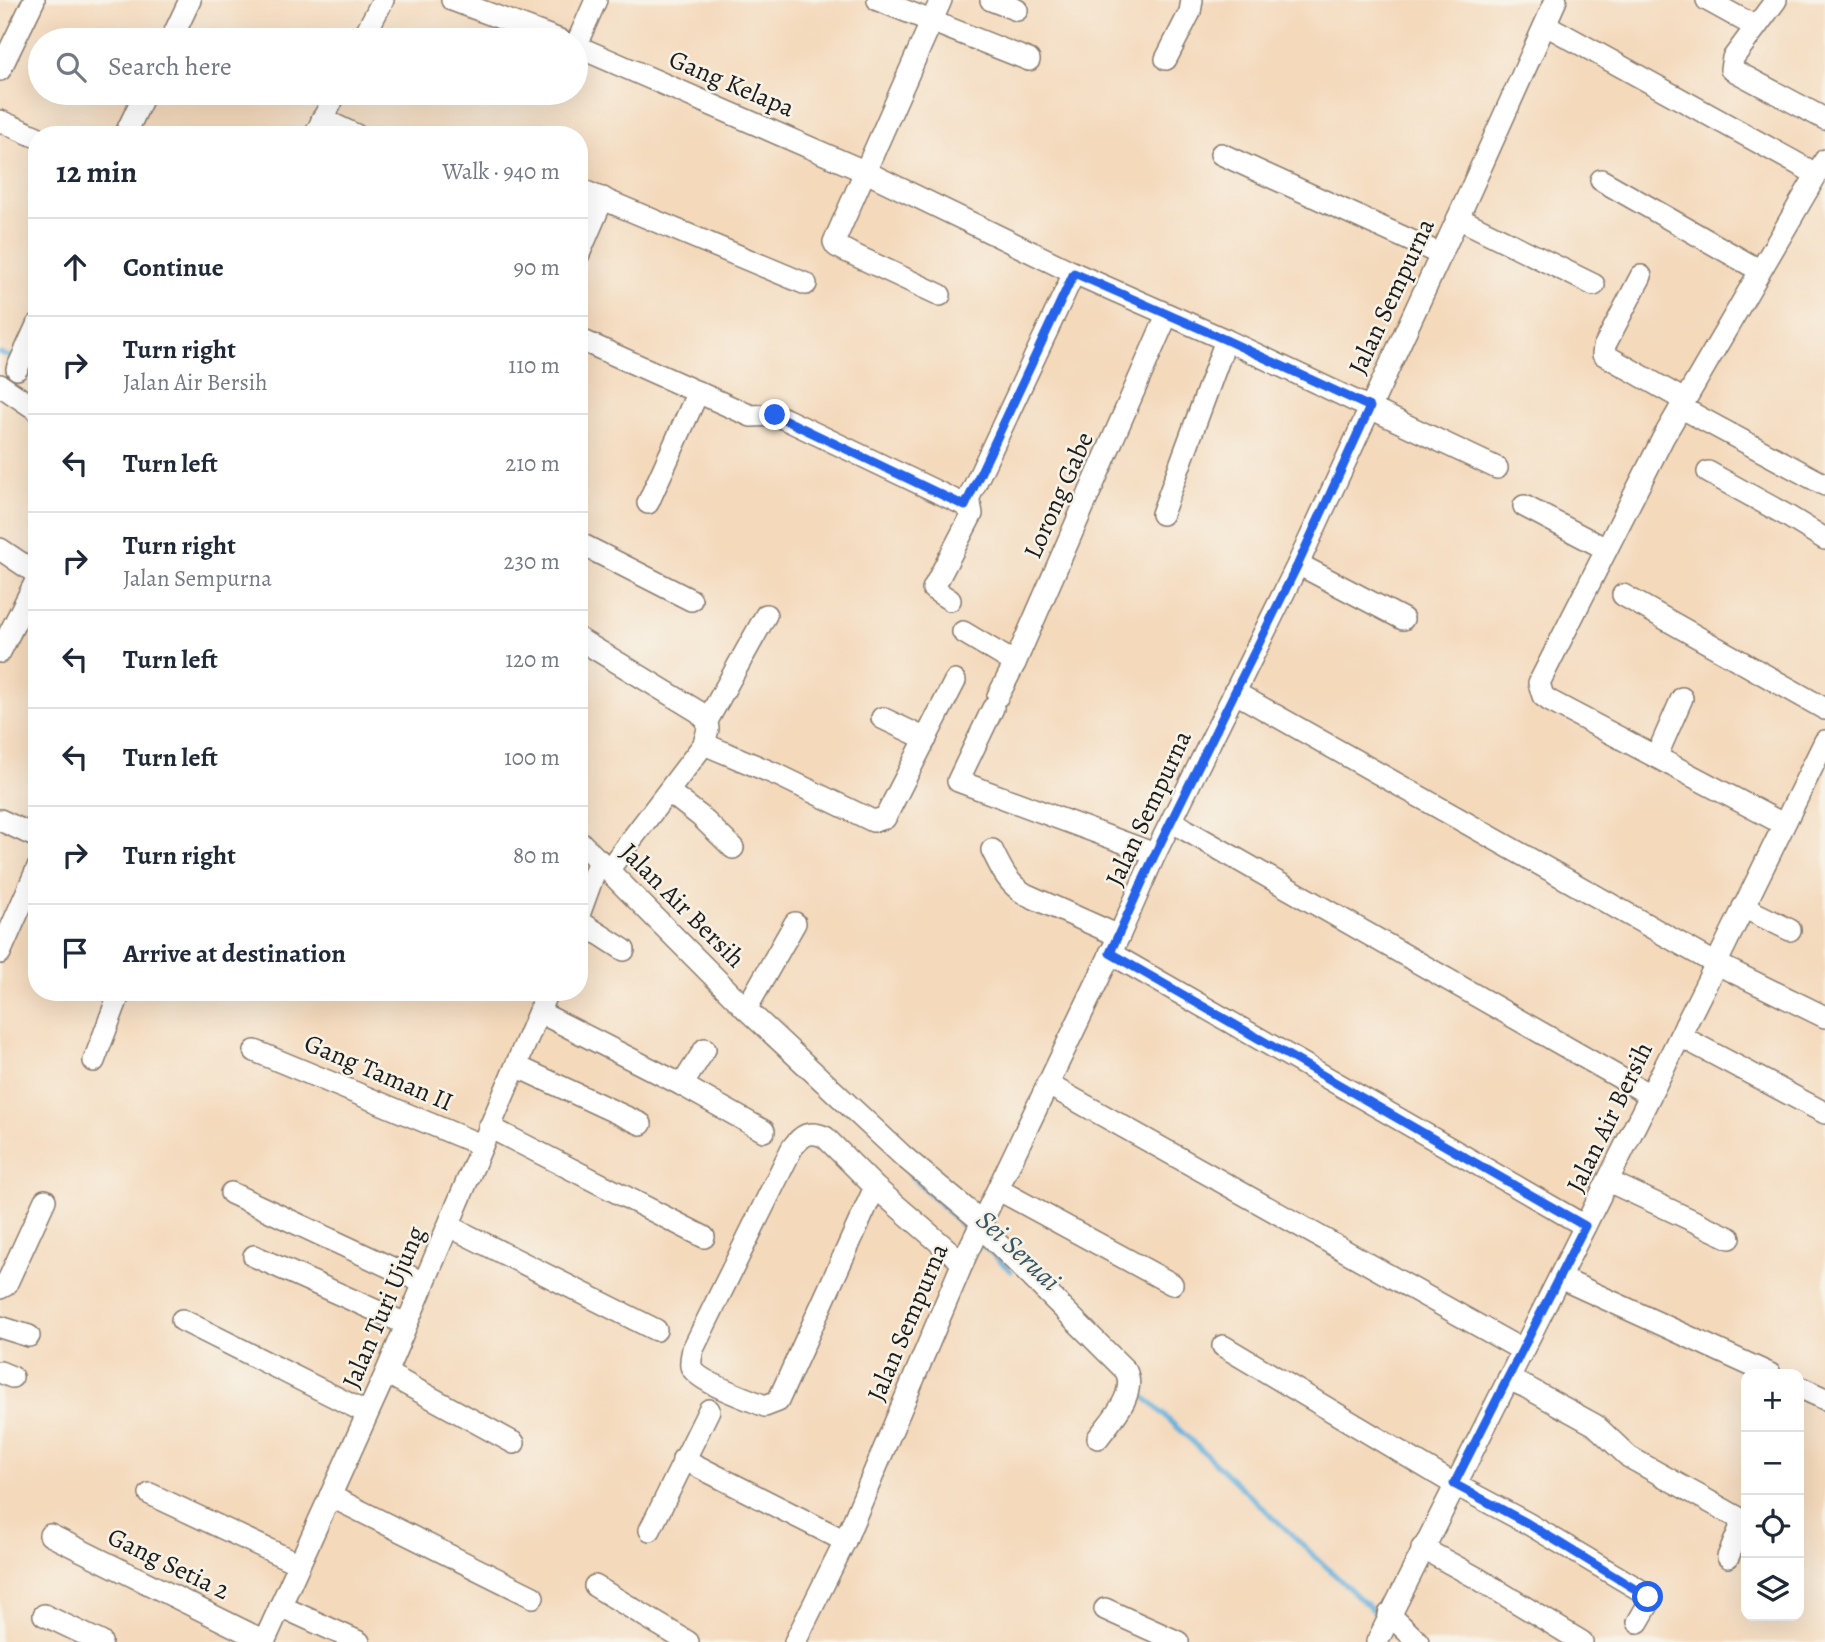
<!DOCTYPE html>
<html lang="en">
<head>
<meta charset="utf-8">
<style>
	:root { --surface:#fff; --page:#f2f2f3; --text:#1f2937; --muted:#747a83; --line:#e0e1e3 }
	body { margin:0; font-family:Alegreya,serif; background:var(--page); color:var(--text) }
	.controls { position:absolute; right:21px; bottom:21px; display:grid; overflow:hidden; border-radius:14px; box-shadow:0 7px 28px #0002 }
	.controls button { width:63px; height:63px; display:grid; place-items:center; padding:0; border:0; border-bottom:2px solid var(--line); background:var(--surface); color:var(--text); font:35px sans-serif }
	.stop { position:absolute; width:21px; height:21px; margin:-16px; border:5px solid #2563eb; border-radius:50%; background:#fff }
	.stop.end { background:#2563eb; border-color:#fff; box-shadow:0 2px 7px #0008 }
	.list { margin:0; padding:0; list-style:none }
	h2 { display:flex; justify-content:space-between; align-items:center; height:91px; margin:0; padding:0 28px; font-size:30px }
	h2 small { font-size:23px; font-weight:400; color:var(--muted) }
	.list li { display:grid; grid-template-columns:46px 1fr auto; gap:21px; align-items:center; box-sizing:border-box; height:98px; padding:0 28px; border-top:2px solid var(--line) }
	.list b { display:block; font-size:26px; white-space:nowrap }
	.list p { margin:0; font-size:23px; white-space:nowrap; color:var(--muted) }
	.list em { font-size:23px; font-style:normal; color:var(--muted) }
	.icon { flex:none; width:38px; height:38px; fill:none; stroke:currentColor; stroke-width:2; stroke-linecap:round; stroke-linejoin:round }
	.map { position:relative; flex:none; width:1825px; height:1642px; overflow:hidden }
	.search { position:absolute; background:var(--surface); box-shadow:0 7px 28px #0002; left:28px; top:28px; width:560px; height:77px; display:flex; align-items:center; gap:18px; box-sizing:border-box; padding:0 24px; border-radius:38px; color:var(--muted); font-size:26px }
	.panel { position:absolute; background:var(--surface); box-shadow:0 7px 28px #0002; left:28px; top:126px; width:560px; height:875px; border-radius:28px }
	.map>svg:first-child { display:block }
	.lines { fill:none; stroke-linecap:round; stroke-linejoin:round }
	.stream { stroke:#62afdb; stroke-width:5 }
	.minor-casing { stroke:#887a6c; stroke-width:24 }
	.minor { stroke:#fff; stroke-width:21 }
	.route { stroke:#2563eb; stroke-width:9 }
	.labels { text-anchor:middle; stroke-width:5; stroke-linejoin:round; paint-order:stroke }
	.street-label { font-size:26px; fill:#1c1c1c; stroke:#f7f3e8 }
	.water-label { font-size:28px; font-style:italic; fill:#385768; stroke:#f7f3e8 }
</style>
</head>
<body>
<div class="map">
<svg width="1825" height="1642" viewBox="0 0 1825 1642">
	<rect width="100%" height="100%" fill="#f7f3e8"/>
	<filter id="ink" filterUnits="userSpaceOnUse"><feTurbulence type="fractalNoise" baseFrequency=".0143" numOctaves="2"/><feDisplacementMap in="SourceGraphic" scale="14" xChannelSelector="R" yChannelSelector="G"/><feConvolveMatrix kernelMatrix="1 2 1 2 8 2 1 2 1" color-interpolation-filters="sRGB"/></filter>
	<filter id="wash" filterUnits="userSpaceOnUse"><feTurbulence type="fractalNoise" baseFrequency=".00686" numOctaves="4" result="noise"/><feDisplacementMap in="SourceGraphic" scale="28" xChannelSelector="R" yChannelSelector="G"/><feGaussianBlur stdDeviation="1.57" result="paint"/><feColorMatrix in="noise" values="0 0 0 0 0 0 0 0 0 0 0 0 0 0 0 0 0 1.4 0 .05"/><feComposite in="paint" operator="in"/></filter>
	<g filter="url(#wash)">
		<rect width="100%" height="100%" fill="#f4d9bb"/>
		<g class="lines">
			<g class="stream">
				<polyline points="0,353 18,360"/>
				<polyline points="909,1174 970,1233"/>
				<polyline points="977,1240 1011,1271"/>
				<polyline points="1135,1388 1384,1621"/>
			</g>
		</g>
	</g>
	<g filter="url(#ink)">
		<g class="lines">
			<defs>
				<g id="minor">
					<polyline points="452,0 560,40"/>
					<polyline points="878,0 1029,60"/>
					<polyline points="991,0 1017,10"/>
					<polyline points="1707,0 1756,27"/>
					<polyline points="1776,0 1733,58 1731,69 1825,119"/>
					<polyline points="1546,25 1816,174"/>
					<polyline points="171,40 190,0"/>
					<polyline points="362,40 383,0"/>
					<polyline points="576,45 596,0"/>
					<polyline points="576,46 866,172 1074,273 1226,340 1497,468"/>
					<polyline points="1166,59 1190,12 1192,0"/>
					<polyline points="0,70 34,0"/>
					<polyline points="322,119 356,135"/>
					<polyline points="0,121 37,137"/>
					<polyline points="125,135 145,93"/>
					<polyline points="315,135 336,93"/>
					<polyline points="1221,154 1440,254"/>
					<polyline points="1601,180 1759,270"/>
					<polyline points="579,189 806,284"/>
					<polyline points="1458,218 1594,285"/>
					<polyline points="579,254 603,198"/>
					<polyline points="1641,276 1604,347 1603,354 1684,400"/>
					<polyline points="940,295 848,252 836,246 834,242 941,0"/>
					<polyline points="579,339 751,416 775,415 785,419 971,508 972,514 933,589 950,600"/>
					<polyline points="17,369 37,325"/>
					<polyline points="0,385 37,410"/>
					<polyline points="1680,407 1825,485"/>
					<polyline points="1708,472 1786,515 1825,539"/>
					<polyline points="648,503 698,392"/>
					<polyline points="965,506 1074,273"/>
					<polyline points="1524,506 1606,549"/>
					<polyline points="1162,514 1226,340"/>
					<polyline points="579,543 691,600"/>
					<polyline points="0,549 37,574"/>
					<polyline points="1298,564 1403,619"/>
					<polyline points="1623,595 1825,709"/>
					<polyline points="963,632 1015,663"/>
					<polyline points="579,639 699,712 707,721"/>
					<polyline points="0,652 37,579"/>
					<polyline points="1234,692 1711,961 1825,1017"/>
					<polyline points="998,696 1015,663 1167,315"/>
					<polyline points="993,708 958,781 1155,854"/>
					<polyline points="882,718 926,739"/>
					<polyline points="704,744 780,776 873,821 885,818 955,681"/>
					<polyline points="1657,755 1682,698"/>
					<polyline points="669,792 700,816 733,848"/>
					<polyline points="0,820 37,837"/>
					<polyline points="1173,821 1186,830 1650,1095"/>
					<polyline points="1783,824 1550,701 1543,696 1539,683 1663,438 1825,160"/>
					<polyline points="579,841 746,1009 903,1156 982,1222"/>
					<path d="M992,850C1001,868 1007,883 1025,894L1119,936"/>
					<polyline points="609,869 704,744 708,729 707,721 766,615"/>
					<polyline points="1743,907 1790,930"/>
					<polyline points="579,915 599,860"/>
					<polyline points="579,921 624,950"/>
					<polyline points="0,953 37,869"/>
					<polyline points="1110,953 1585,1226"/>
					<polyline points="746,1009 795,923"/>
					<polyline points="539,1012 682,1085 764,1131"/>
					<polyline points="1680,1036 1825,1113"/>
					<polyline points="255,1051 481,1145"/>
					<polyline points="94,1061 120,992"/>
					<polyline points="516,1066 641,1124"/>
					<polyline points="1047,1084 1522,1350"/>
					<polyline points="682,1085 705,1049"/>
					<polyline points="489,1127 704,1237"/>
					<polyline points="1608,1181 1730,1238"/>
					<path d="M875,1187L778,1401L765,1406C751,1400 695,1381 691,1366C690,1361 692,1354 693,1349L792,1148C802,1135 809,1130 825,1137L875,1187L963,1263"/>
					<polyline points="999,1190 1172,1284"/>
					<polyline points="231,1193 424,1283"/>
					<polyline points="449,1226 656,1330"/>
					<path d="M980,1226L1126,1371C1137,1395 1111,1420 1098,1438"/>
					<polyline points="254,1256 406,1324"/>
					<polyline points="1560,1278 1770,1374"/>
					<polyline points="0,1288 6,1285 45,1200"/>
					<polyline points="182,1320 367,1413"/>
					<polyline points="0,1327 29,1336"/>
					<polyline points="1223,1346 1454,1484 1527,1523 1645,1593 1649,1597 1649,1603 1638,1622"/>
					<polyline points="0,1372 12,1377"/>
					<polyline points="386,1373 514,1443"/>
					<polyline points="1508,1379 1526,1387 1595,1425 1629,1457 1737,1517 1741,1526 1728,1557"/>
					<polyline points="1799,1387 1825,1399"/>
					<polyline points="683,1459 845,1541"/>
					<polyline points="150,1494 299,1564"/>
					<polyline points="330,1496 533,1597"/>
					<polyline points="650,1530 709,1410"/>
					<polyline points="50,1535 264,1641"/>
					<polyline points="1422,1548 1477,1578 1582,1642"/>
					<polyline points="595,1586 688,1642"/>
					<polyline points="280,1606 359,1642"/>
					<polyline points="1105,1609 1178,1642"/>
					<polyline points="1389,1614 1418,1642"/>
					<polyline points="44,1615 101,1642"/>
					<polyline points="264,1642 386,1373 547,992"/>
					<polyline points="795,1642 845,1541 966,1255 1119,936 1155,854 1298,564 1458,218 1556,0"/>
					<polyline points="1377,1642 1716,964 1825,741"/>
				</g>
			</defs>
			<use href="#minor" class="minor-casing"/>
			<use href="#minor" class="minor"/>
		</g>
	</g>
	<g class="lines" filter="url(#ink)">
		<polyline class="route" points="775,415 965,506 1074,273 1226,340 1370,407 1298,564 1155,854 1110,953 1585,1226 1454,1484 1527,1523 1648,1597"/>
	</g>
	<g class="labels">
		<g class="street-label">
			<text transform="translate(732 83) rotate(23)" y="9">Gang Kelapa</text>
			<text transform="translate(1391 296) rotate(-65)" y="9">Jalan Sempurna</text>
			<text transform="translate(1058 495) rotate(-66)" y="9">Lorong Gabe</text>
			<text transform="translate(1148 808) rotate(-65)" y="9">Jalan Sempurna</text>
			<text transform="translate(683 905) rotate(45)" y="9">Jalan Air Bersih</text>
			<text transform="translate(379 1072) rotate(23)" y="9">Gang Taman II</text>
			<text transform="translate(1609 1117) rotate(-64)" y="9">Jalan Air Bersih</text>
			<text transform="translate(383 1307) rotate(-67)" y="9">Jalan Turi Ujung</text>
			<text transform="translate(907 1322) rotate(-67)" y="9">Jalan Sempurna</text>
			<text transform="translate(169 1563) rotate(26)" y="9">Gang Setia 2</text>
		</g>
		<g class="water-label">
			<text transform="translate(1019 1250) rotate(43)" y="10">Sei Seruai</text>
		</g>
	</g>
</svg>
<div class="controls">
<button>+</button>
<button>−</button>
<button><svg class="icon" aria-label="locate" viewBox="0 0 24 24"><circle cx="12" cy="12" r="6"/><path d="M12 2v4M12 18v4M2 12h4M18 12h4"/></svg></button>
<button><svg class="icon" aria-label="layers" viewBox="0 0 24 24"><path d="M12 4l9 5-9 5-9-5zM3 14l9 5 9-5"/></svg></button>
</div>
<div class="stop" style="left:1648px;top:1597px"></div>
<div class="stop end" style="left:775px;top:415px"></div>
<div class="search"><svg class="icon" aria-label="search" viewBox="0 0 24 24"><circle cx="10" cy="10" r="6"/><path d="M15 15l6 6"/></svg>Search here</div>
<section class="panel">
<h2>12 min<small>Walk · 940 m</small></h2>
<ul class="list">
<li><svg class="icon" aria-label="ahead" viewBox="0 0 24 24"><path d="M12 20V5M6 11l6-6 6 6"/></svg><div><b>Continue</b></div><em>90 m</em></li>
<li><svg class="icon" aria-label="right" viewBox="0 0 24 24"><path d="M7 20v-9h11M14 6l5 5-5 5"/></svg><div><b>Turn right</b><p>Jalan Air Bersih</p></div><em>110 m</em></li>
<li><svg class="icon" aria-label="left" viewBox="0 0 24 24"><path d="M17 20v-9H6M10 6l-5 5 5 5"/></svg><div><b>Turn left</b></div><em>210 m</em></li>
<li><svg class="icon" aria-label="right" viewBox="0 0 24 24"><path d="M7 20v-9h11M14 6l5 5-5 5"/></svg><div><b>Turn right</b><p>Jalan Sempurna</p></div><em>230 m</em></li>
<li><svg class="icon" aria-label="left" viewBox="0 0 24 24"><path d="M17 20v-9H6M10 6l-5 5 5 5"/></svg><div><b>Turn left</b></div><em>120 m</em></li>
<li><svg class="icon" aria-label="left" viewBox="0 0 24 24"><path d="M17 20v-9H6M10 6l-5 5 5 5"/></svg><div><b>Turn left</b></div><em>100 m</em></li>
<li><svg class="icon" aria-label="right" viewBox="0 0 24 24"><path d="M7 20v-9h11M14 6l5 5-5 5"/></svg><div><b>Turn right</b></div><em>80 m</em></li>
<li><svg class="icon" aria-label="arrive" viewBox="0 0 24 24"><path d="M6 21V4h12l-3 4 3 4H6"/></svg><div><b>Arrive at destination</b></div></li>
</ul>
</section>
</div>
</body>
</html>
